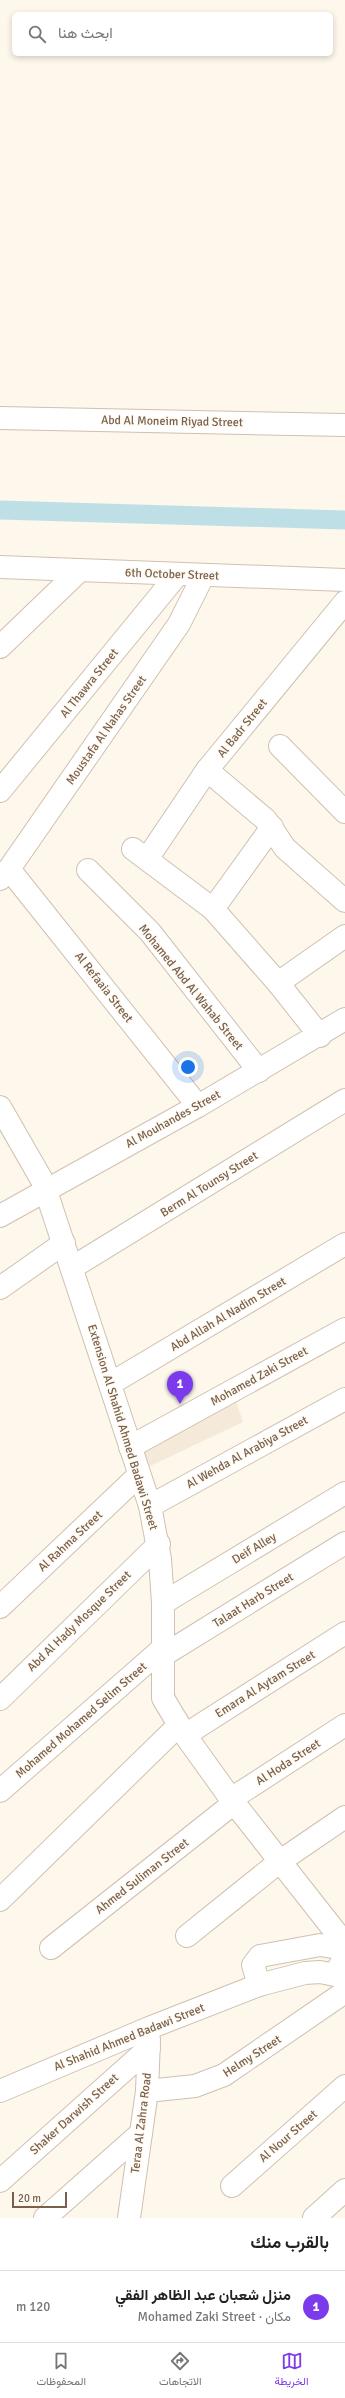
<!DOCTYPE html>
<html lang="ar">
<head>
<meta charset="utf-8">
<style>
	:root { --surface:#fff; --page:#f6f6f6; --text:#222; --muted:#767676; --line:#e0e0e0; --accent:#7c3aed }
	body { margin:0; font-family:Signika,Vazirmatn,sans-serif; background:var(--page); color:var(--text); direction:rtl }
	.scale { position:absolute; left:12px; bottom:10px; width:55px; box-sizing:border-box; padding-left:4px; border:2px solid #79604d; border-top:0; font-size:11px; line-height:14px; white-space:nowrap; color:#79604d; -webkit-text-stroke:3px #fffbf3; paint-order:stroke }
	.you { position:absolute; left:188px; top:1067px; width:14px; height:14px; margin:-10px; border:3px solid #fff; border-radius:50%; background:#1a73e8; box-shadow:0 0 0 6px #1a73e833 }
	.badge { display:grid; place-items:center; width:26px; height:26px; border-radius:50%; background:var(--accent); color:#fff; font-size:13px; font-weight:700 }
	.pin { position:absolute; translate:-50% -33px; filter:drop-shadow(0 1px 2px #0008) }
	.pin::after { content:''; position:absolute; top:21px; width:14px; height:12px; background:inherit; clip-path:polygon(0 0,100% 0,50% 100%) }
	.list { margin:0; padding:0; list-style:none }
	h2 { display:flex; justify-content:space-between; align-items:center; height:52px; margin:0; padding:0 16px; font-size:17px }
	h2 small { font-size:13px; font-weight:400; color:var(--muted) }
	.list li { display:grid; grid-template-columns:26px 1fr auto; gap:12px; align-items:center; box-sizing:border-box; height:72px; padding:0 16px; border-top:1px solid var(--line) }
	.list b { display:block; font-size:15px; white-space:nowrap }
	.list p { margin:0; font-size:13px; white-space:nowrap; color:var(--muted) }
	.list em { font-size:13px; font-style:normal; color:var(--muted) }
	.icon { flex:none; width:22px; height:22px; fill:none; stroke:currentColor; stroke-width:2; stroke-linecap:round; stroke-linejoin:round }
	.map { position:relative; flex:none; width:345px; height:2218px; overflow:hidden; direction:ltr }
	.search { position:absolute; background:var(--surface); box-shadow:0 2px 6px #0003; left:12px; right:12px; top:12px; height:44px; display:flex; align-items:center; gap:10px; box-sizing:border-box; padding:0 14px; border-radius:6px; color:var(--muted); font-size:15px }
	.sheet { height:124px; background:var(--surface) }
	nav { display:flex; justify-content:space-around; align-items:center; box-sizing:border-box; height:56px; border-top:1px solid var(--line); background:var(--surface); font-size:11px; color:var(--muted) }
	nav a { display:grid; justify-items:center; gap:2px }
	nav .on { color:var(--accent) }
	.map>svg:first-child { display:block }
	.residential { fill:#f5eada }
	.lines { fill:none; stroke-linecap:round; stroke-linejoin:round }
	.canal { stroke:#bfdfe7; stroke-width:19 }
	.minor-casing { stroke:#d0c0b0; stroke-width:24 }
	.tertiary-casing { stroke:#d0c0b0; stroke-width:24 }
	.secondary-casing { stroke:#d3c1ae; stroke-width:24 }
	.minor { stroke:#fff; stroke-width:22 }
	.tertiary { stroke:#fff; stroke-width:22 }
	.secondary { stroke:#fff; stroke-width:22 }
	.labels { text-anchor:middle; stroke-width:3; stroke-linejoin:round; paint-order:stroke }
	.street-label { font-size:12px; fill:#79604d; stroke:#fffbf3 }
</style>
</head>
<body>
<div class="map">
<svg width="345" height="2218" viewBox="0 0 345 2218">
	<rect width="100%" height="100%" fill="#fdf7ec"/>
	<polygon class="residential" points="235,1398 243,1422 144,1469 134,1450"/>
	<g class="lines">
		<polyline class="canal" points="0,510 345,520"/>
		<defs>
			<g id="minor">
				<polyline points="0,418 345,425"/>
				<polyline points="0,647 79,571"/>
				<polyline points="280,746 345,812"/>
				<polyline points="207,770 266,820 285,848 345,901"/>
				<polyline points="0,791 177,575"/>
				<polyline points="133,849 213,909 278,983 320,1036"/>
				<polyline points="147,859 207,770 345,602"/>
				<polyline points="9,869 198,1106"/>
				<polyline points="88,870 150,932 259,1071"/>
				<polyline points="0,879 9,869 179,624 203,576"/>
				<polyline points="213,909 272,827"/>
				<polyline points="278,983 345,936"/>
				<polyline points="0,1107 43,1182 150,1506 160,1559 163,1603 163,1698 185,1735 231,1799 345,1944"/>
				<polyline points="0,1216 198,1106 345,1019"/>
				<polyline points="73,1267 345,1100"/>
				<polyline points="0,1288 64,1243"/>
				<polyline points="110,1384 345,1244"/>
				<polyline points="130,1447 345,1329"/>
				<polyline points="150,1506 345,1399"/>
				<polyline points="163,1603 345,1493"/>
				<polyline points="0,1607 139,1475"/>
				<polyline points="162,1656 345,1543"/>
				<polyline points="0,1699 159,1544"/>
				<polyline points="185,1735 345,1633"/>
				<polyline points="0,1791 162,1649"/>
				<polyline points="231,1799 345,1725"/>
				<polyline points="0,1900 179,1725"/>
				<polyline points="187,1936 279,1862 345,1817"/>
				<polyline points="51,1948 234,1803"/>
				<polyline points="335,1974 345,1956"/>
				<polyline points="147,2091 195,2086 224,2075 345,1992"/>
				<polyline points="0,2181 149,2048"/>
				<polyline points="232,2186 345,2086"/>
				<polyline points="45,2218 141,2133"/>
				<polyline points="129,2218 147,2091 149,2039"/>
				<polyline points="314,2218 345,2190"/>
			</g>
			<g id="tertiary">
				<polyline points="259,1985 253,1965 260,1956 320,1945 345,1949"/>
				<polyline points="0,2091 149,2028 259,1985 305,1973 320,1972 345,1977"/>
			</g>
			<polyline id="secondary" points="0,567 345,580"/>
		</defs>
		<use href="#minor" class="minor-casing"/>
		<use href="#tertiary" class="tertiary-casing"/>
		<use href="#secondary" class="secondary-casing"/>
		<use href="#minor" class="minor"/>
		<use href="#tertiary" class="tertiary"/>
		<use href="#secondary" class="secondary"/>
	</g>
	<g class="labels">
		<g class="street-label">
			<text transform="translate(172 421) rotate(1)" y="4">Abd Al Moneim Riyad Street</text>
			<text transform="translate(172 574) rotate(2)" y="4">6th October Street</text>
			<text transform="translate(89 683) rotate(-51)" y="4">Al Thawra Street</text>
			<text transform="translate(242 728) rotate(-51)" y="4">Al Badr Street</text>
			<text transform="translate(106 730) rotate(-55)" y="4">Moustafa Al Nahas Street</text>
			<text transform="translate(104 987) rotate(52)" y="4">Al Refaaia Street</text>
			<text transform="translate(191 987) rotate(51)" y="4">Mohamed Abd Al Wahab Street</text>
			<text transform="translate(173 1119) rotate(-29)" y="4">Al Mouhandes Street</text>
			<text transform="translate(209 1184) rotate(-32)" y="4">Berm Al Tounsy Street</text>
			<text transform="translate(228 1314) rotate(-31)" y="4">Abd Allah Al Nadim Street</text>
			<text transform="translate(259 1376) rotate(-29)" y="4">Mohamed Zaki Street</text>
			<text transform="translate(123 1427) rotate(73)" y="4">Extension Al Shahid Ahmed Badawi Street</text>
			<text transform="translate(247 1452) rotate(-29)" y="4">Al Wehda Al Arabiya Street</text>
			<text transform="translate(70 1541) rotate(-43)" y="4">Al Rahma Street</text>
			<text transform="translate(254 1548) rotate(-31)" y="4">Deif Alley</text>
			<text transform="translate(253 1600) rotate(-32)" y="4">Talaat Harb Street</text>
			<text transform="translate(79 1621) rotate(-44)" y="4">Abd Al Hady Mosque Street</text>
			<text transform="translate(265 1684) rotate(-32)" y="4">Emara Al Aytam Street</text>
			<text transform="translate(81 1720) rotate(-41)" y="4">Mohamed Mohamed Selim Street</text>
			<text transform="translate(288 1762) rotate(-33)" y="4">Al Hoda Street</text>
			<text transform="translate(142 1876) rotate(-38)" y="4">Ahmed Suliman Street</text>
			<text transform="translate(129 2037) rotate(-22)" y="4">Al Shahid Ahmed Badawi Street</text>
			<text transform="translate(252 2056) rotate(-33)" y="4">Helmy Street</text>
			<text transform="translate(74 2114) rotate(-42)" y="4">Shaker Darwish Street</text>
			<text transform="translate(141 2123) rotate(-83)" y="4">Teraa Al Zahra Road</text>
			<text transform="translate(288 2136) rotate(-41)" y="4">Al Nour Street</text>
		</g>
	</g>
</svg>
<div class="scale">20 m</div>
<div class="you"></div>
<div class="pin badge" style="left:180px;top:1404px">1</div>
<div class="search"><svg class="icon" aria-label="search" viewBox="0 0 24 24"><circle cx="10" cy="10" r="6"/><path d="M15 15l6 6"/></svg>ابحث هنا</div>
</div>
<section class="sheet">
<h2>بالقرب منك<small></small></h2>
<ul class="list">
<li><span class="badge">1</span><div><b>منزل شعبان عبد الظاهر الفقي</b><p>مكان · Mohamed Zaki Street</p></div><em>120 m</em></li>
</ul>
</section>
<nav>
<a class="on"><svg class="icon" aria-label="map" viewBox="0 0 24 24"><path d="M3 6l6-2 6 2 6-2v14l-6 2-6-2-6 2zM9 4v14M15 6v14"/></svg>الخريطة</a>
<a><svg class="icon" aria-label="directions" viewBox="0 0 24 24"><path d="M12 3l9 9-9 9-9-9zM9 14v-3h6M13 9l2 2-2 2"/></svg>الاتجاهات</a>
<a><svg class="icon" aria-label="saved" viewBox="0 0 24 24"><path d="M7 4h10v16l-5-4-5 4z"/></svg>المحفوظات</a>
</nav>
</body>
</html>
